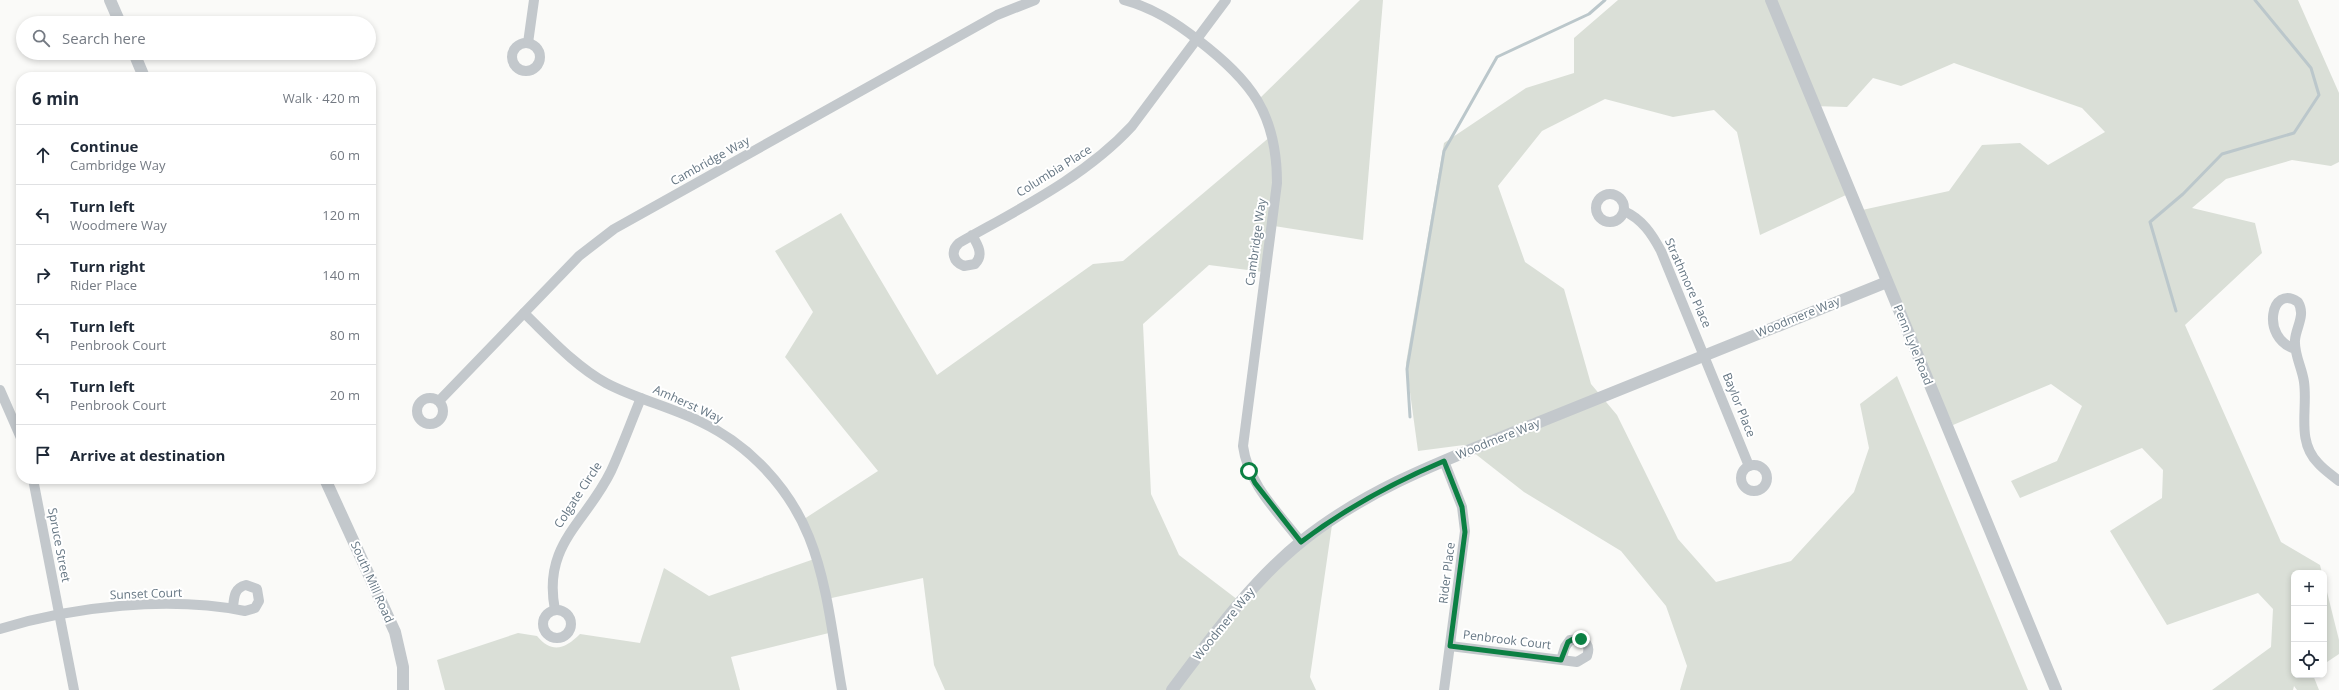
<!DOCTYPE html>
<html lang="en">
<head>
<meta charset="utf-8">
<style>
	:root { --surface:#fff; --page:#f2f2f3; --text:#1f2937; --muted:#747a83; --line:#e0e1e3 }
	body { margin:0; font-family:"Open Sans",sans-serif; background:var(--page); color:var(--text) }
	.controls { position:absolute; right:12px; bottom:12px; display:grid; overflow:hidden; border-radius:8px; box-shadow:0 2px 6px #0003 }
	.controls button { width:36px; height:36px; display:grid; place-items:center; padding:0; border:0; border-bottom:1px solid var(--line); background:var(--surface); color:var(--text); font:20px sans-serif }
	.stop { position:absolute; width:12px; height:12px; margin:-9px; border:3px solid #0b8043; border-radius:50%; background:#fff }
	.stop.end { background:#0b8043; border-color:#fff; box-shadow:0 1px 4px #0008 }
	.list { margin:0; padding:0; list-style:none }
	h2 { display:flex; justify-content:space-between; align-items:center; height:52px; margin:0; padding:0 16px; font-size:17px }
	h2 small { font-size:13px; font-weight:400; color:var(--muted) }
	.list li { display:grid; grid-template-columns:26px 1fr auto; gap:12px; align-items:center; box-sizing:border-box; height:60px; padding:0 16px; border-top:1px solid var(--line) }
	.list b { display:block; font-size:15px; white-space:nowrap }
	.list p { margin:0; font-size:13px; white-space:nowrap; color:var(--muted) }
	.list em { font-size:13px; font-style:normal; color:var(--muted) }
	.icon { flex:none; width:22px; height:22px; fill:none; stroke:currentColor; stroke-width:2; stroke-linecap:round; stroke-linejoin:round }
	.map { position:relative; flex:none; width:2339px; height:690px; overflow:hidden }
	.search { position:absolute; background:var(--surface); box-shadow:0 2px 6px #0003; left:16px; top:16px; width:360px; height:44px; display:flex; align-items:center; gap:10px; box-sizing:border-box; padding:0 14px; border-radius:22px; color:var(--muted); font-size:15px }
	.panel { position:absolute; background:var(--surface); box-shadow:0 2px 6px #0003; left:16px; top:72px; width:360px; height:412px; border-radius:16px }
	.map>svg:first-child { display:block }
	.green { fill:#dadfd7 }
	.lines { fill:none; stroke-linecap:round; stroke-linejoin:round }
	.stream { stroke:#bbc7cb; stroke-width:3 }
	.minor { stroke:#c3c8cc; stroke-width:10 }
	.tertiary { stroke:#c3c8cc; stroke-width:12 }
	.route { stroke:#0b8043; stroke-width:5 }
	.labels { text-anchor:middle; stroke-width:4; stroke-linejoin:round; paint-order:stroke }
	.street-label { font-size:12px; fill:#657683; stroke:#fff }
</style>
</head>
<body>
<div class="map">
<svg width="2339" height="690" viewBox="0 0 2339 690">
	<rect width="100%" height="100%" fill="#fafaf8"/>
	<g class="green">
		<path d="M1360,0H1383L1363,240L1274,226L1263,272L1209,265L1143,324L1151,494L1179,555L1238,600L1333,518L1310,677L1316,690H945L934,665L923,578L827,599L833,632L731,657L740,690H445L437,660L518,633L537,636C552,654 565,649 580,634L640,643L664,568L709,596L817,558L801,521L878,471L785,357L813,312L775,251L841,213L937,375L1093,264L1123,261L1271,136L1258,100Z"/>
		<polygon points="1618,0 2298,0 2339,93 2339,162 2331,166 2292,160 2226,179 2192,208 2255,223 2262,253 2185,325 2281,542 2320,565 2322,573 2294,573 2294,675 2313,675 2319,690 2297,690 2294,686 2293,690 2212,690 2271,647 2273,609 2258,593 2167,625 2110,531 2162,498 2163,470 2142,448 2020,498 2011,481 2057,461 2082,406 2051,384 1953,425 1853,212 1949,191 1982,145 2020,143 2048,165 2105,132 2082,108 1954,63 1901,86 1873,78 1847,107 1812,106 1846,195 1760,235 1737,132 1714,110 1673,117 1605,99 1542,131 1498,186 1525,262 1564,289 1591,384 1617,415 1678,539 1716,582 1791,561 1854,492 1869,448 1860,404 1897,376 2028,690 1680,690 1687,666 1666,606 1621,551 1524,492 1464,445 1418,451 1406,363 1444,143 1526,88 1574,73 1574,38"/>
		<polygon points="2324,580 2339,640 2339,654 2324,664"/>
	</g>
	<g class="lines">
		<g class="stream">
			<polyline points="2176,311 2150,222 2183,194 2222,154 2294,133 2319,95 2311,68 2255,0"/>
			<polyline points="1410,417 1407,369 1444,151 1497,57 1589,14 1605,0"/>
		</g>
		<g class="minor">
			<path d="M1124,0C1153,8 1175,22 1198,40C1251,81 1277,113 1277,183L1243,446C1248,484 1278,512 1301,542"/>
			<circle cx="526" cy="57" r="14"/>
			<polyline points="528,43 534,0"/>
			<circle cx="1610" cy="208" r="14"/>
			<path d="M1624,211C1642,219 1652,234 1661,251L1749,466"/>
			<path d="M972,235C978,245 984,255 975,264L964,266C953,262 950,251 959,243C1019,209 1085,177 1132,126L1226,0"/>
			<path d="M524,313C549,337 575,366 606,383C636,399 671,407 701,422C749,445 789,487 809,537C828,584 833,640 842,690"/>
			<path d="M2295,349C2260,338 2271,283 2298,302C2306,315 2296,327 2295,340C2294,355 2302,367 2304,382C2308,409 2296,441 2318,463C2324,470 2332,475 2339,481"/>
			<polyline points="0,390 21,438"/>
			<circle cx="430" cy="411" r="13"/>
			<polyline points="439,401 579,256 614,229 997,15 1035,0"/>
			<polyline points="1444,461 1462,507 1465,531 1444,690"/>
			<circle cx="1754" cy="478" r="13"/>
			<polyline points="33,479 74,690"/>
			<path d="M555,610C542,544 586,523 611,471C622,447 631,422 641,398"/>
			<circle cx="557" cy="624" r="14"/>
			<path d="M0,629C74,606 169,596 245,611L255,608L259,601L257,589L246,585C234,588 234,597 233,608"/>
			<path d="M1450,646L1577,662L1587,656C1590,648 1588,643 1581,639L1570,640L1565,647L1561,660"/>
		</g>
		<g class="tertiary">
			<polyline points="110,0 120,23"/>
			<polyline points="1771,0 2056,690"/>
			<polyline points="134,53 144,77"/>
			<polyline points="325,479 395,632 403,667 403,690"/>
			<path d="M1172,690C1212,637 1250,583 1302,541C1373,484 1459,455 1542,421C1657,374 1772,328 1887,282"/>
		</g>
	</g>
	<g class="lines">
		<path class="route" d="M1249,471L1255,483L1301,542C1346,508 1392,483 1444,461L1462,507L1465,532L1450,646L1561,660L1568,642L1575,638L1581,639"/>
	</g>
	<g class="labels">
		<g class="street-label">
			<text transform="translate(710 161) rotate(-29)" y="4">Cambridge Way</text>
			<text transform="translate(1054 171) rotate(-32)" y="4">Columbia Place</text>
			<text transform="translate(1256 242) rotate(-82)" y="4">Cambridge Way</text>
			<text transform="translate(1688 283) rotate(66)" y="4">Strathmore Place</text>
			<text transform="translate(1798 317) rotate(-22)" y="4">Woodmere Way</text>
			<text transform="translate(1913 345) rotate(68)" y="4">Penn Lyle Road</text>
			<text transform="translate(688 404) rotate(24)" y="4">Amherst Way</text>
			<text transform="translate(1739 405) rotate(68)" y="4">Baylor Place</text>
			<text transform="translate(1498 439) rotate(-22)" y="4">Woodmere Way</text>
			<text transform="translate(578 495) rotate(-57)" y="4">Colgate Circle</text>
			<text transform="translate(59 545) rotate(79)" y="4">Spruce Street</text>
			<text transform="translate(1447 573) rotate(-83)" y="4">Rider Place</text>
			<text transform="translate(372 582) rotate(66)" y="4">South Mill Road</text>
			<text transform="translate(146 594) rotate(-2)" y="4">Sunset Court</text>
			<text transform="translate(1224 624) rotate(-51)" y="4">Woodmere Way</text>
			<text transform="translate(1507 640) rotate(7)" y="4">Penbrook Court</text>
		</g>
	</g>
</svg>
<div class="controls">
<button>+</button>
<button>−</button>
<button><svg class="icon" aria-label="locate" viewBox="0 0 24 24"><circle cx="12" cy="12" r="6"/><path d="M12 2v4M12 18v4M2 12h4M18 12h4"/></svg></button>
</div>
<div class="stop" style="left:1249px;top:471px"></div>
<div class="stop end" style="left:1581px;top:639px"></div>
<div class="search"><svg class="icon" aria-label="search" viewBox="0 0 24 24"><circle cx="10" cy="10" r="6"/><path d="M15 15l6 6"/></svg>Search here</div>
<section class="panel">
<h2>6 min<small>Walk · 420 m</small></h2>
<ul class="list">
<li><svg class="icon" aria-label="ahead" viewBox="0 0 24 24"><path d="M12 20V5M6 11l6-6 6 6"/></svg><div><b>Continue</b><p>Cambridge Way</p></div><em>60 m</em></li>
<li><svg class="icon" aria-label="left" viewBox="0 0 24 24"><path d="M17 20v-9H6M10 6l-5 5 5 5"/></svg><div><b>Turn left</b><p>Woodmere Way</p></div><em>120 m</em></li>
<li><svg class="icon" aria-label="right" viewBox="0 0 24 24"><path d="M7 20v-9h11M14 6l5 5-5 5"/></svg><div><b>Turn right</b><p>Rider Place</p></div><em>140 m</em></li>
<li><svg class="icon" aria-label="left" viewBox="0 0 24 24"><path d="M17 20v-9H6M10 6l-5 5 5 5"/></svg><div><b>Turn left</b><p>Penbrook Court</p></div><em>80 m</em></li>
<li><svg class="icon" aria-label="left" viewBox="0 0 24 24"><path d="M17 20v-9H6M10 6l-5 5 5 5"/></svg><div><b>Turn left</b><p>Penbrook Court</p></div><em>20 m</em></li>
<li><svg class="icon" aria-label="arrive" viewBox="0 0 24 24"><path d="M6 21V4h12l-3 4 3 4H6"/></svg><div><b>Arrive at destination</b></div></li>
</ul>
</section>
</div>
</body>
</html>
